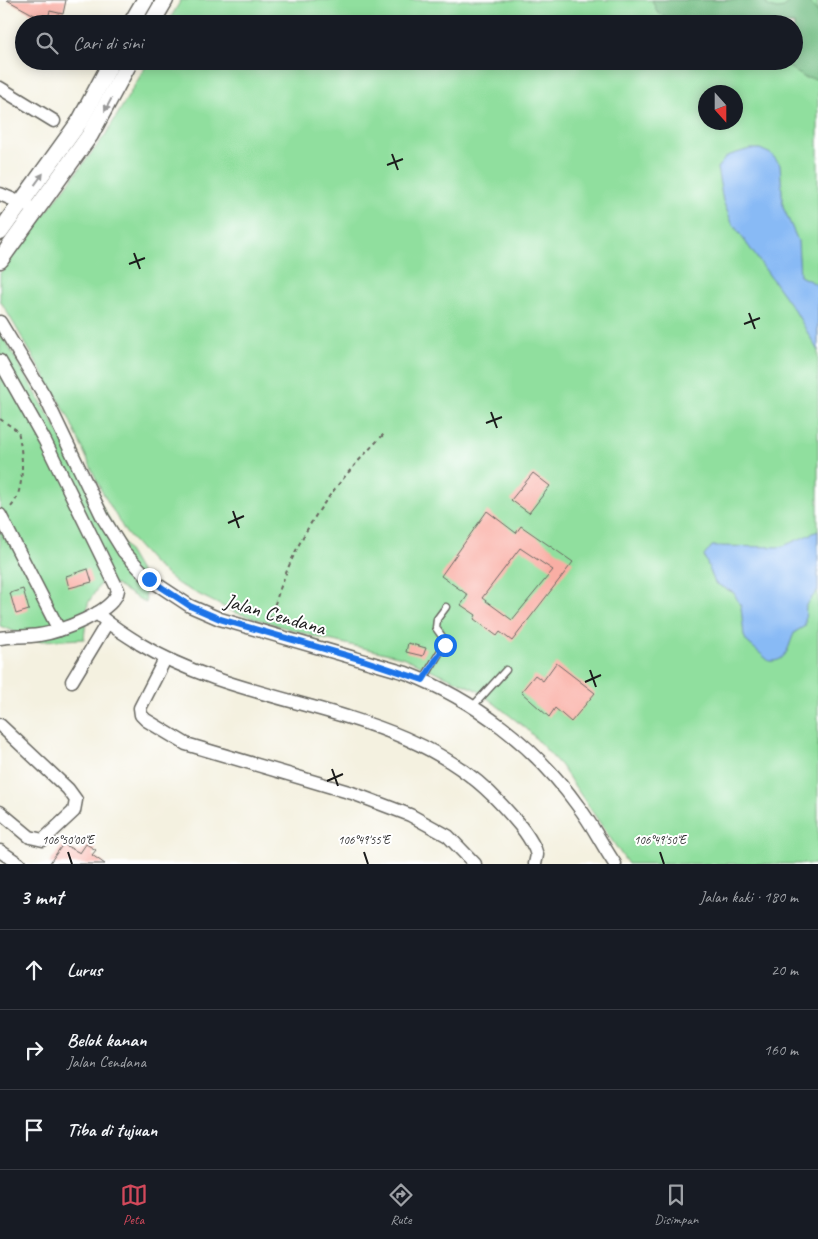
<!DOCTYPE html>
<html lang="id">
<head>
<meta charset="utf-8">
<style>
	:root { --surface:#171b24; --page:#242831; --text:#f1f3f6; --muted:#9ea1a6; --line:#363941; --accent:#d1495b }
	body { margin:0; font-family:Caveat,sans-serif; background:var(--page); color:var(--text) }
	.compass { position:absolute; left:698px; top:85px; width:45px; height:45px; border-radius:50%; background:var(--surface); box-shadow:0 2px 12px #0003; rotate:159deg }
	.stop { position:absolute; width:15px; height:15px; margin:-11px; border:4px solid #1a73e8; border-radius:50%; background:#fff }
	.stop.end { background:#1a73e8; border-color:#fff; box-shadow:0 1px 5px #0008 }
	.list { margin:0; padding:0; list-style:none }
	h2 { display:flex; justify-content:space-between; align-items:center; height:65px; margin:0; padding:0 20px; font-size:21px }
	h2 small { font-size:16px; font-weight:400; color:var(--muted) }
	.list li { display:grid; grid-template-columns:32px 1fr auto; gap:15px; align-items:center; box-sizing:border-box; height:80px; padding:0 20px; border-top:1px solid var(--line) }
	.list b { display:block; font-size:19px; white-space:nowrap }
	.list p { margin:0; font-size:16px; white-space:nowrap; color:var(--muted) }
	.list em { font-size:16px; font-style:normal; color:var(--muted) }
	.icon { flex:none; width:28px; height:28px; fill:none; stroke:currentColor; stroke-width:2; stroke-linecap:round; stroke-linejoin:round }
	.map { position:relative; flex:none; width:818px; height:864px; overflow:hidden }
	.search { position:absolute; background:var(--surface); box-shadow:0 2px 12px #0003; left:15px; right:15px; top:15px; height:55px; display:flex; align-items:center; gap:12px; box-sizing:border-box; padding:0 18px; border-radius:28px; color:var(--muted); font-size:19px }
	.sheet { height:305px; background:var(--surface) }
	nav { display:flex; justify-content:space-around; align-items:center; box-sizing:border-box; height:70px; border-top:1px solid var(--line); background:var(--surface); font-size:14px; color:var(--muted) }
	nav a { display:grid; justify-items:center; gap:2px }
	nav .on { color:var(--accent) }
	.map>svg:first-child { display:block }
	.green { fill:#90df9e; stroke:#567e5d; fill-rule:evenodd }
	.forest { fill:#74be85; stroke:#486d50 }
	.water { fill:#88baf5; stroke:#526b88 }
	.building { fill:#f9aea4; fill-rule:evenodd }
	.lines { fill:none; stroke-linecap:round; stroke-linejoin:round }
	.service-casing { stroke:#686761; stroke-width:9 }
	.minor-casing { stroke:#686761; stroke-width:15 }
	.tertiary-casing { stroke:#686761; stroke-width:19 }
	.path { stroke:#686761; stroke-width:2; stroke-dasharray:4 4; stroke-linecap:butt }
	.service { stroke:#fff; stroke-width:6 }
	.minor { stroke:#fff; stroke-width:12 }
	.tertiary { stroke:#fff; stroke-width:16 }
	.oneway { fill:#999 }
	.route { stroke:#1a73e8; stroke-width:6 }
	.ticks { fill:none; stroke:#1c1c1c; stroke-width:2 }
	.labels { text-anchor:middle; stroke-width:4; stroke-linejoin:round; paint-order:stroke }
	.street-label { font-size:21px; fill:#1c1c1c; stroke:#fff }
	.ticks-label { font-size:12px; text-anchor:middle; fill:#1c1c1c; stroke:#fff; stroke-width:4; stroke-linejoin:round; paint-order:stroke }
</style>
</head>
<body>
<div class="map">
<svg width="818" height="864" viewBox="0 0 818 864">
	<rect width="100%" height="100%" fill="#fff"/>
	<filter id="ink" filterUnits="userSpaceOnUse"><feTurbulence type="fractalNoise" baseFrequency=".02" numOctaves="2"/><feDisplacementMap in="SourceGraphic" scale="10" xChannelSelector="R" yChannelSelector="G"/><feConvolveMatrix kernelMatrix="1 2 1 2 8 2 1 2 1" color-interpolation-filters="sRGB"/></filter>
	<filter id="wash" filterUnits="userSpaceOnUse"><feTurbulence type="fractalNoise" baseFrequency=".0096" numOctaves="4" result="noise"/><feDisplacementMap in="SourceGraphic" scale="20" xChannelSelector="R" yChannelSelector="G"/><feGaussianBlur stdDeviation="1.12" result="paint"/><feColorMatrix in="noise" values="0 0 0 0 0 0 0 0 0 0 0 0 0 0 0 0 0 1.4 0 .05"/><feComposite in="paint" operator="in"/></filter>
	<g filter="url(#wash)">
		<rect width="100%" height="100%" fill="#f4f1e0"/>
		<g class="green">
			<path d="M181,0H818V864H628L561,766L527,729L477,690L402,657L316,637L234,612L178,584L153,563L126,533L101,490L68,416L0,300V273L106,134L149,61H794V24H167ZM706,92H736V122H706Z"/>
			<polygon points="0,332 144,578 146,603 104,578 88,603 84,639 39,641 0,626"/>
		</g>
		<polygon class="forest" points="652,0 764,0 769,7 777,9 784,8 789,0 807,0 818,12 818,79 805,78 780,61 794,61 794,24 690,24 683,19 670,21 657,12"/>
		<g class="water">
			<polygon points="750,149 760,149 771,154 780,164 783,207 798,241 800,276 818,285 818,351 797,314 732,223 723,201 717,168 727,156"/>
			<path d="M818,531V590L806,605L805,626L795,632C788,643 789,663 769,661L747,642L744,636L741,607L734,593L715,583L704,556L712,546L781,547Z"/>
		</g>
		<g id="blocks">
			<g class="building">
				<polygon points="7,0 66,0 63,14 50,11 47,21 37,19 38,17"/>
				<polygon points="533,473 550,486 529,513 511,500"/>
				<path d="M487,511L516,533L521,526L573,562L512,641L500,632L497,636L474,619L476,615L461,605L468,595L441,576ZM520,548L553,570L512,620L482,598Z"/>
				<polygon points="88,569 92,582 69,588 66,576"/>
				<polygon points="23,589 29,610 16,614 10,593"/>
				<polygon points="408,643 426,648 423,656 406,652"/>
				<polygon points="556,663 595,693 571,722 555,708 549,717 521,692 535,675 543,681"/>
				<polygon points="63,844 80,853 86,844 96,850 92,855 105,864 49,864"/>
			</g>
		</g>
	</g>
	<g filter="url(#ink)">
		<use href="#blocks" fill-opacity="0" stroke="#686761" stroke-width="1"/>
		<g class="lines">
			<defs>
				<g id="service">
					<polyline points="423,680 446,642 436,628 437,619 446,607"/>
					<polyline points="473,706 506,670"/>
				</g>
				<g id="minor">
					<polyline points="0,88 54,121"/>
					<polyline points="0,194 28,206"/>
					<path d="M0,322L44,395L103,518L124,552L149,579L190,606L220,619L406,673C475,700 535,746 578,806C592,824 602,845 615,864"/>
					<path d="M0,361L45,441L118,590C115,612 59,632 39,635C26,637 13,636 0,638"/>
					<polyline points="0,515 59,630"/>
					<path d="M97,613C110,626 125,634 140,644C253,713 407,701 501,804C514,818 527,832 535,849L537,855L535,864"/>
					<polyline points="165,659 140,708 141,715 146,720 186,744 352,793 410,815 448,836 475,864"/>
					<polyline points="72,681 107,623"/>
					<polyline points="0,725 68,789 76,800 74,811 43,840 30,837 0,812"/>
					<polyline points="0,851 19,864"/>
				</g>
				<g id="tertiary">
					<polyline points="131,24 145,0"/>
					<polyline points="151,24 165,0"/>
					<polyline points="0,232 80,121 112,61"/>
					<polyline points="0,260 90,135 130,61"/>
				</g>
			</defs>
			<use href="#service" class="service-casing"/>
			<use href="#minor" class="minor-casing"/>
			<use href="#tertiary" class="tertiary-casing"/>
			<g class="path">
				<path d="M0,419L18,431C23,453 26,491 10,508"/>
				<path d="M270,620C294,537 325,494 385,433"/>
			</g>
			<use href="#service" class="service"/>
			<use href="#minor" class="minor"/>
			<use href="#tertiary" class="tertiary"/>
		</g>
		<defs><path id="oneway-solid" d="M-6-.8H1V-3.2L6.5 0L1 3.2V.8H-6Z" transform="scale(1.25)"/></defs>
		<g class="oneway">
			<use href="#oneway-solid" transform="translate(108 105) rotate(118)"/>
			<use href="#oneway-solid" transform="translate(39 179) rotate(-54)"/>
		</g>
	</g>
	<g class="lines" filter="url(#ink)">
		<polyline class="route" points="149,579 190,606 220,619 363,660 423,680 445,645"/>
	</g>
	<path class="ticks" d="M392,154L398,170M387,165L403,159M134,253L140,269M129,264L145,258M749,313L755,329M744,324L760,318M491,412L497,428M486,423L502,417M233,511L239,528M228,523L244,516M590,670L596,687M585,682L601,675M332,769L338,786M327,781L343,774M68,852L72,864M364,852L368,864M660,852L664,864"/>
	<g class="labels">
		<g class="street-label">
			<text transform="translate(275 614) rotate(16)" y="7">Jalan Cendana</text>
		</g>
	</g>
	<g class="ticks-label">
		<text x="68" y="844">106°50'00"E</text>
		<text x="364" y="844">106°49'55"E</text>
		<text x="660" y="844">106°49'50"E</text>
	</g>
</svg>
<svg class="compass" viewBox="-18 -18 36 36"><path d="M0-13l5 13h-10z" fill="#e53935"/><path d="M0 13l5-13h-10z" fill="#9ea1a6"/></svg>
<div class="stop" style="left:445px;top:645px"></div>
<div class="stop end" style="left:149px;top:579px"></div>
<div class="search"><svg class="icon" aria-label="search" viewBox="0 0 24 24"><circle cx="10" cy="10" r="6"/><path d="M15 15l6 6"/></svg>Cari di sini</div>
</div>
<section class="sheet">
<h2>3 mnt<small>Jalan kaki · 180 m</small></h2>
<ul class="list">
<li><svg class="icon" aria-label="ahead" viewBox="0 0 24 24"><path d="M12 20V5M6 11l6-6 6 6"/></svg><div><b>Lurus</b></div><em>20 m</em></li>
<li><svg class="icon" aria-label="right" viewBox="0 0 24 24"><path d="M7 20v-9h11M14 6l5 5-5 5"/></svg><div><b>Belok kanan</b><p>Jalan Cendana</p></div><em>160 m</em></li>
<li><svg class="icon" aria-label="arrive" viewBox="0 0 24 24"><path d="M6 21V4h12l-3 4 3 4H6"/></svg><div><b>Tiba di tujuan</b></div></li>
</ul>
</section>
<nav>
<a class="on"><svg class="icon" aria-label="map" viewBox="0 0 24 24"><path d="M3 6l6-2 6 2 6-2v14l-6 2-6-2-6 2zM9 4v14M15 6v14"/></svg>Peta</a>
<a><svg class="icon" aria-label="directions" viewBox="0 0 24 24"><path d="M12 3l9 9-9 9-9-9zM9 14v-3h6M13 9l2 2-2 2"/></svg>Rute</a>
<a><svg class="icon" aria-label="saved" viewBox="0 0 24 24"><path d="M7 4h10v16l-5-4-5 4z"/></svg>Disimpan</a>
</nav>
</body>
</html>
